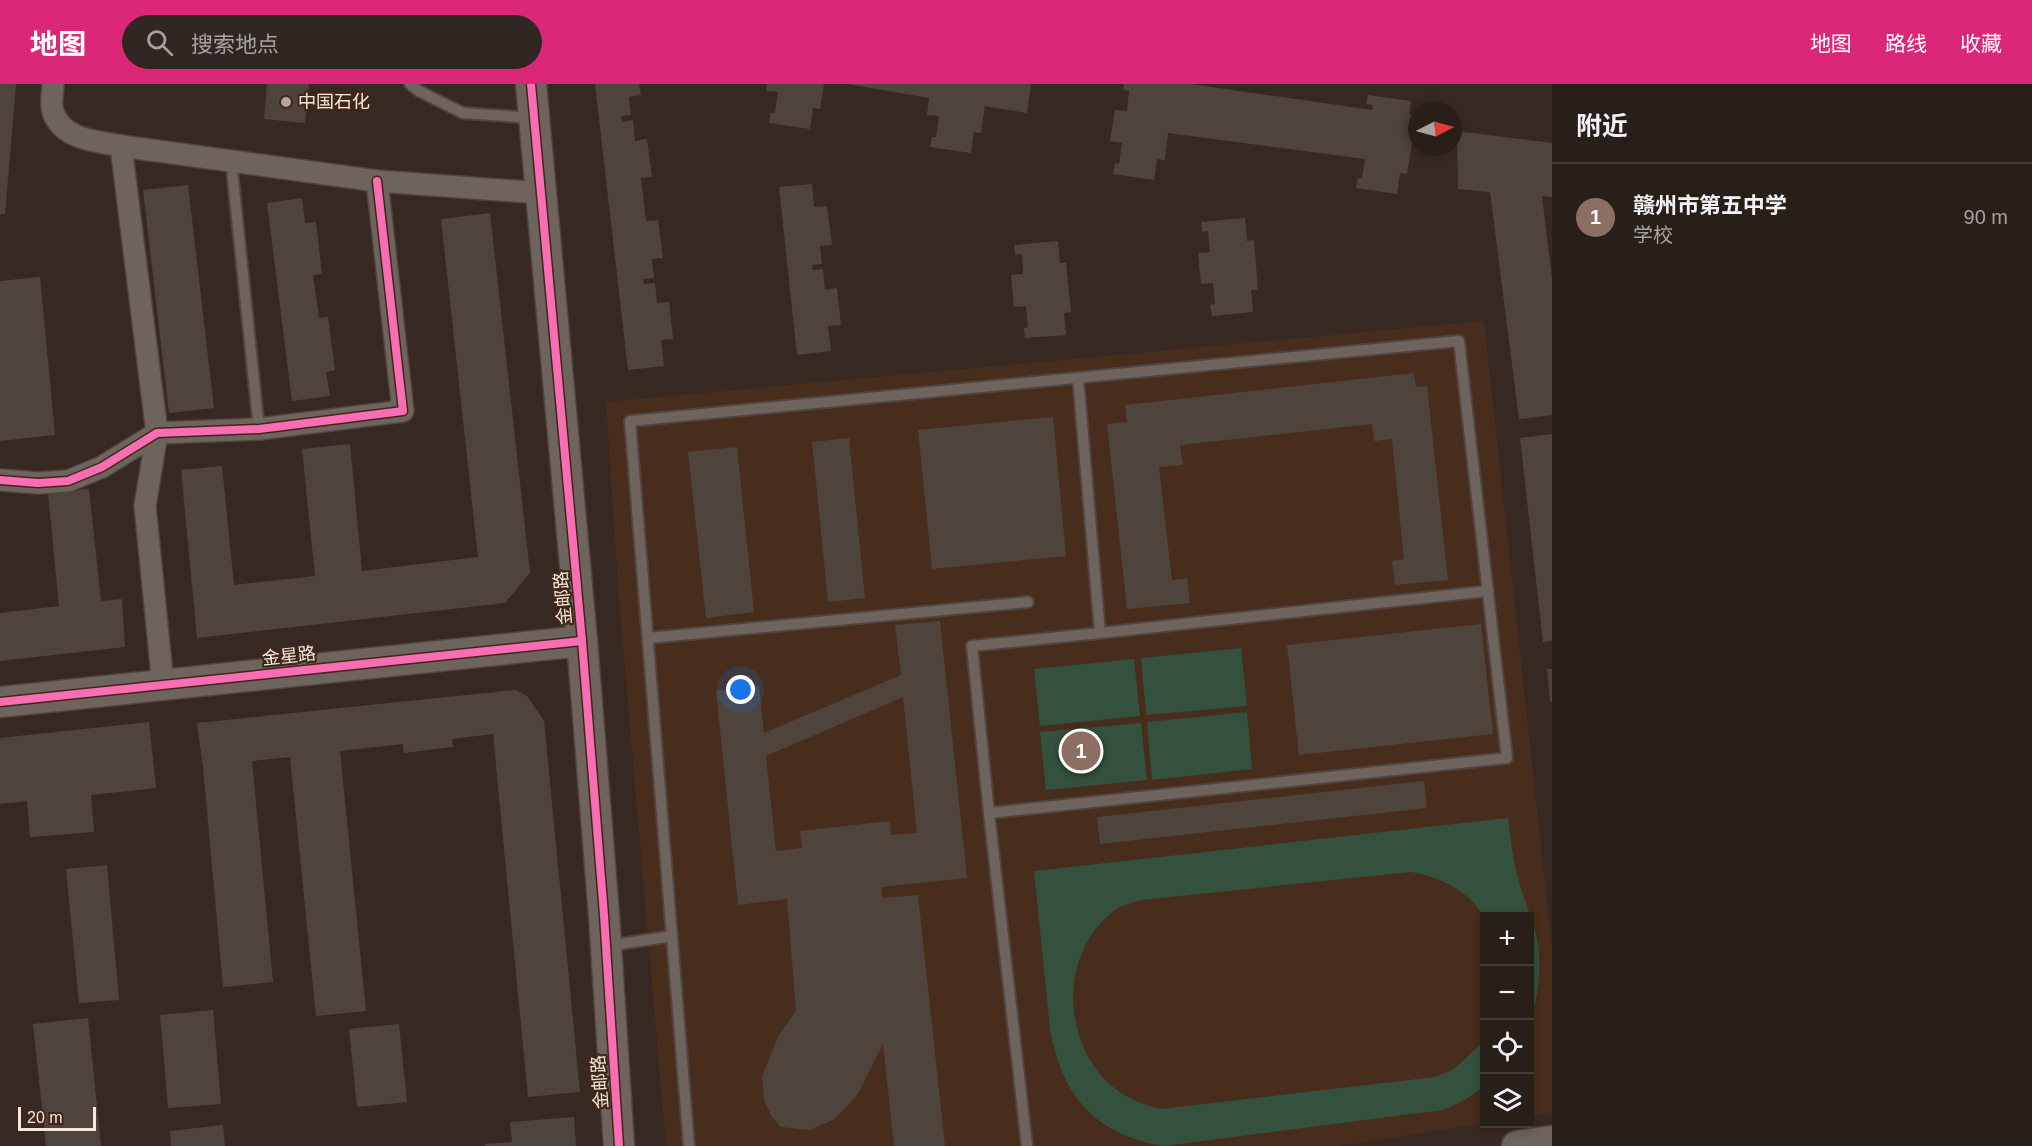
<!DOCTYPE html>
<html lang="zh">
<head>
<meta charset="utf-8">
<style>
	:root { --surface:#291f19; --page:#312722; --text:#f1f3f6; --muted:#a5a2a2; --line:#453d38; --accent:#db2777 }
	body { margin:0; font-family:Helvetica,"Noto Sans SC",sans-serif; background:var(--page); color:var(--text) }
	.controls { position:absolute; right:18px; bottom:18px; display:grid; overflow:hidden; border-radius:0px; box-shadow:0 3px 9px #0003 }
	.controls button { width:54px; height:54px; display:grid; place-items:center; padding:0; border:0; border-bottom:2px solid var(--line); background:var(--surface); color:var(--text); font:30px sans-serif }
	.compass { position:absolute; left:1408px; top:18px; width:54px; height:54px; border-radius:50%; background:var(--surface); box-shadow:0 3px 9px #0003; rotate:84deg }
	.scale { position:absolute; left:18px; bottom:15px; width:78px; box-sizing:border-box; padding-left:6px; border:3px solid #f7e6de; border-top:0; font-size:16px; line-height:21px; white-space:nowrap; color:#f7e6de; -webkit-text-stroke:4px #3f2719; paint-order:stroke }
	.you { position:absolute; left:741px; top:606px; width:21px; height:21px; margin:-15px; border:4px solid #fff; border-radius:50%; background:#1a73e8; box-shadow:0 0 0 9px #1a73e833 }
	.badge { display:grid; place-items:center; width:39px; height:39px; border-radius:50%; background:var(--accent); color:#fff; font-size:20px; font-weight:700 }
	.pin { position:absolute; translate:-50% -50%; border:3px solid #fff; box-shadow:0 2px 6px #0006 }
	.list { margin:0; padding:0; list-style:none }
	h2 { display:flex; justify-content:space-between; align-items:center; height:78px; margin:0; padding:0 24px; font-size:26px }
	h2 small { font-size:20px; font-weight:400; color:var(--muted) }
	.list li { display:grid; grid-template-columns:39px 1fr auto; gap:18px; align-items:center; box-sizing:border-box; height:108px; padding:0 24px; border-top:2px solid var(--line) }
	.list b { display:block; font-size:22px; white-space:nowrap }
	.list p { margin:0; font-size:20px; white-space:nowrap; color:var(--muted) }
	.list em { font-size:20px; font-style:normal; color:var(--muted) }
	.icon { flex:none; width:33px; height:33px; fill:none; stroke:currentColor; stroke-width:2; stroke-linecap:round; stroke-linejoin:round }
	.map { position:relative; flex:none; width:1552px; height:1062px; overflow:hidden }
	header { display:flex; align-items:center; gap:36px; box-sizing:border-box; height:84px; padding:0 30px; background:var(--accent); color:#fff }
	header strong { font-size:28px }
	nav { display:flex; gap:33px; margin-inline-start:auto; font-size:21px }
	.search { width:420px; height:54px; background:var(--page); display:flex; align-items:center; gap:15px; box-sizing:border-box; padding:0 21px; border-radius:33px; color:var(--muted); font-size:22px }
	main { display:flex }
	aside { flex:1; background:var(--surface) }
	.map>svg:first-child { display:block }
	.built { fill:#482c1c }
	.green { fill:#33513c }
	.building { fill:#4f443c; fill-rule:evenodd }
	.lines { fill:none; stroke-linecap:round; stroke-linejoin:round }
	.lane-casing { stroke:#51443f; stroke-width:14 }
	.street-casing { stroke:#51443f; stroke-width:24 }
	.secondary-casing { stroke:#51443f; stroke-width:33 }
	.lane { stroke:#6e645d; stroke-width:10 }
	.street { stroke:#6e645d; stroke-width:21 }
	.secondary { stroke:#6e645d; stroke-width:30 }
	.cycleway-casing { stroke:#3f2719; stroke-width:11 }
	.cycleway { stroke:#f96db3; stroke-width:8 }
	.poi-dot { fill:#b4a49c; stroke:#3f2719; stroke-width:2 }
	.labels { text-anchor:middle; stroke-width:4.5; stroke-linejoin:round; paint-order:stroke }
	.poi-label { font-size:18px; fill:#f7e6de; stroke:#3f2719; text-anchor:start }
	.street-label { font-size:18px; fill:#f7e6de; stroke:#3f2719 }
</style>
</head>
<body>
<header>
<strong>地图</strong>
<div class="search"><svg class="icon" aria-label="search" viewBox="0 0 24 24"><circle cx="10" cy="10" r="6"/><path d="M15 15l6 6"/></svg>搜索地点</div>
<nav><a>地图</a><a>路线</a><a>收藏</a></nav>
</header>
<main>
<div class="map">
<svg width="1552" height="1062" viewBox="0 0 1552 1062">
	<rect width="100%" height="100%" fill="#372921"/>
	<polygon class="built" points="1484,237 1552,864 1552,1028 1530,1032 1530,832 1484,832 1484,1039 1341,1062 666,1062 618,502 606,318"/>
	<g class="green">
		<polygon points="1241,564 1247,622 1146,631 1141,574"/>
		<polygon points="1134,575 1140,632 1040,642 1034,585"/>
		<polygon points="1247,628 1252,685 1152,696 1147,638"/>
		<polygon points="1141,639 1147,696 1046,706 1040,648"/>
		<path d="M1508,734C1511,753 1512,774 1518,793C1522,811 1530,828 1535,846C1543,878 1539,909 1530,941V832L1484,833C1469,807 1439,792 1411,788L1141,816C1133,819 1122,821 1115,826C1065,863 1061,939 1097,986C1113,1008 1137,1020 1162,1025L1435,993L1454,985L1484,957V1002L1465,1016L1443,1026L1164,1062C1095,1051 1062,1012 1050,945L1034,787Z"/>
	</g>
	<g class="building">
		<polygon points="0,0 16,0 5,130 0,130"/>
		<polygon points="267,0 309,0 305,39 264,35"/>
		<polygon points="595,0 639,0 641,11 629,13 631,31 621,32 622,38 633,36 635,57 647,55 652,93 641,94 646,137 658,136 663,174 652,175 654,194 643,195 644,200 655,199 657,219 669,218 673,255 661,256 664,282 628,286"/>
		<polygon points="767,0 824,0 820,25 813,24 810,45 769,39 771,29 775,29 778,8 766,7"/>
		<polygon points="847,0 1031,0 1027,29 985,22 981,49 974,48 971,69 930,63 932,53 936,53 939,32 927,31 929,14"/>
		<polygon points="1124,0 1191,0 1372,26 1373,21 1366,20 1368,11 1411,17 1409,31 1416,32 1407,90 1400,89 1397,110 1356,104 1358,94 1362,94 1365,75 1168,49 1165,76 1157,75 1154,96 1113,90 1115,79 1119,80 1122,59 1110,57 1115,26 1127,27 1129,7 1123,6"/>
		<polygon points="1457,47 1552,59 1552,113 1542,112 1552,194 1552,331 1519,335 1490,108 1458,105"/>
		<polygon points="812,100 814,123 827,122 832,161 820,162 822,180 812,181 813,186 823,185 825,206 837,204 841,241 828,242 831,267 797,271 779,103"/>
		<polygon points="188,101 214,324 169,329 143,106"/>
		<polygon points="302,114 305,139 316,138 322,190 313,191 319,234 328,233 335,286 326,288 330,312 292,317 267,119"/>
		<polygon points="490,129 530,489 505,519 197,554 181,386 222,382 234,501 315,492 302,365 350,360 362,487 478,473 441,135"/>
		<polygon points="1245,134 1247,157 1254,156 1258,206 1251,206 1253,228 1212,232 1210,221 1215,220 1213,199 1201,200 1198,169 1210,168 1208,147 1202,148 1201,138"/>
		<polygon points="1058,157 1060,179 1066,179 1071,228 1064,229 1066,251 1025,254 1024,244 1028,243 1026,222 1014,223 1011,191 1023,190 1022,170 1015,171 1014,161"/>
		<polygon points="40,193 55,351 0,357 0,197"/>
		<polygon points="1414,289 1416,303 1427,302 1448,496 1395,501 1392,477 1404,475 1392,355 1374,357 1372,340 1180,361 1183,381 1159,383 1172,496 1187,494 1190,519 1127,525 1107,340 1127,338 1125,321"/>
		<polygon points="1053,333 1066,472 932,485 918,346"/>
		<polygon points="1552,350 1552,557 1543,558 1520,354"/>
		<polygon points="849,354 865,514 828,518 812,358"/>
		<polygon points="737,363 754,528 706,534 688,368"/>
		<polygon points="89,405 101,517 122,515 125,563 0,577 0,529 59,522 48,409"/>
		<path d="M940,537L967,794L881,803L882,814L918,811L945,1062H894L883,960L858,1010L835,1035L810,1046L781,1043L772,1033L764,1016L762,992L779,951L796,927L787,815L738,821L716,607L759,602L764,649L901,591L895,541ZM903,613L917,749L891,751L890,737L800,747L802,764L776,767L766,672Z"/>
		<polygon points="1481,540 1493,650 1299,671 1287,561"/>
		<polygon points="1547,585 1552,585 1552,618 1550,618"/>
		<polygon points="516,606 527,612 544,637 580,1008 528,1013 493,650 452,655 453,663 404,669 403,660 340,667 366,927 316,932 290,673 252,677 273,898 223,903 203,683 197,639"/>
		<polygon points="149,638 156,704 91,711 94,748 30,753 27,717 0,720 0,654"/>
		<polygon points="1424,697 1427,724 1100,760 1097,733"/>
		<polygon points="107,781 119,916 79,919 66,785"/>
		<polygon points="213,926 221,1020 168,1024 160,931"/>
		<polygon points="88,934 101,1062 46,1062 33,940"/>
		<polygon points="399,940 407,1018 357,1023 349,945"/>
		<polygon points="574,1033 576,1062 485,1062 485,1060 512,1058 510,1038"/>
		<polygon points="223,1041 225,1062 171,1062 170,1047"/>
	</g>
	<g class="lines">
		<defs>
			<g id="lane">
				<polyline points="410,0 419,7 463,29 533,34"/>
				<polyline points="231,76 259,345"/>
				<polyline points="1078,294 1100,549 1488,507"/>
				<polyline points="648,554 1028,518"/>
				<polyline points="989,729 972,562 1100,549"/>
				<polyline points="607,862 672,852"/>
				<polyline points="689,1062 630,337 1459,257 1507,674 989,729 1027,1062"/>
			</g>
			<g id="street">
				<path d="M53,0C53,8 50,20 53,28C63,56 96,57 121,62L377,97L542,109"/>
				<polyline points="121,62 157,349 145,422 163,601"/>
				<polyline points="0,396 38,399 68,397 102,383 157,349 259,345 403,327 377,97"/>
			</g>
			<g id="secondary">
				<polyline points="531,0 582,557 604,831 619,1062"/>
				<polyline points="0,618 582,557"/>
				<polyline points="1517,1062 1552,1057"/>
			</g>
		</defs>
		<use href="#lane" class="lane-casing"/>
		<use href="#street" class="street-casing"/>
		<use href="#secondary" class="secondary-casing"/>
		<use href="#lane" class="lane"/>
		<use href="#street" class="street"/>
		<use href="#secondary" class="secondary"/>
		<defs>
			<g id="cycleway">
				<polyline points="531,0 582,557 604,831 619,1062"/>
				<polyline points="0,396 38,399 68,397 102,383 157,349 259,345 403,327 377,97"/>
				<polyline points="0,618 582,557"/>
			</g>
		</defs>
		<use href="#cycleway" class="cycleway-casing"/>
		<use href="#cycleway" class="cycleway"/>
	</g>
	<circle class="poi-dot" cx="286" cy="18" r="6"/>
	<g class="labels">
		<g class="poi-label">
			<text x="298" y="24">中国石化</text>
		</g>
		<g class="street-label">
			<text transform="translate(563 514) rotate(-95)" y="6">金邮路</text>
			<text transform="translate(289 572) rotate(-6)" y="6">金星路</text>
			<text transform="translate(600 998) rotate(-94)" y="6">金邮路</text>
		</g>
	</g>
</svg>
<div class="controls">
<button>+</button>
<button>−</button>
<button><svg class="icon" aria-label="locate" viewBox="0 0 24 24"><circle cx="12" cy="12" r="6"/><path d="M12 2v4M12 18v4M2 12h4M18 12h4"/></svg></button>
<button><svg class="icon" aria-label="layers" viewBox="0 0 24 24"><path d="M12 4l9 5-9 5-9-5zM3 14l9 5 9-5"/></svg></button>
</div>
<svg class="compass" viewBox="-18 -18 36 36"><path d="M0-13l5 13h-10z" fill="#e53935"/><path d="M0 13l5-13h-10z" fill="#a5a2a2"/></svg>
<div class="scale">20 m</div>
<div class="you"></div>
<div class="pin badge" style="left:1081px;top:667px;background:#8d6e63">1</div>
</div>
<aside>
<h2>附近<small></small></h2>
<ul class="list">
<li><span class="badge" style="background:#8d6e63">1</span><div><b>赣州市第五中学</b><p>学校</p></div><em>90 m</em></li>
</ul>
</aside>
</main>
</body>
</html>
